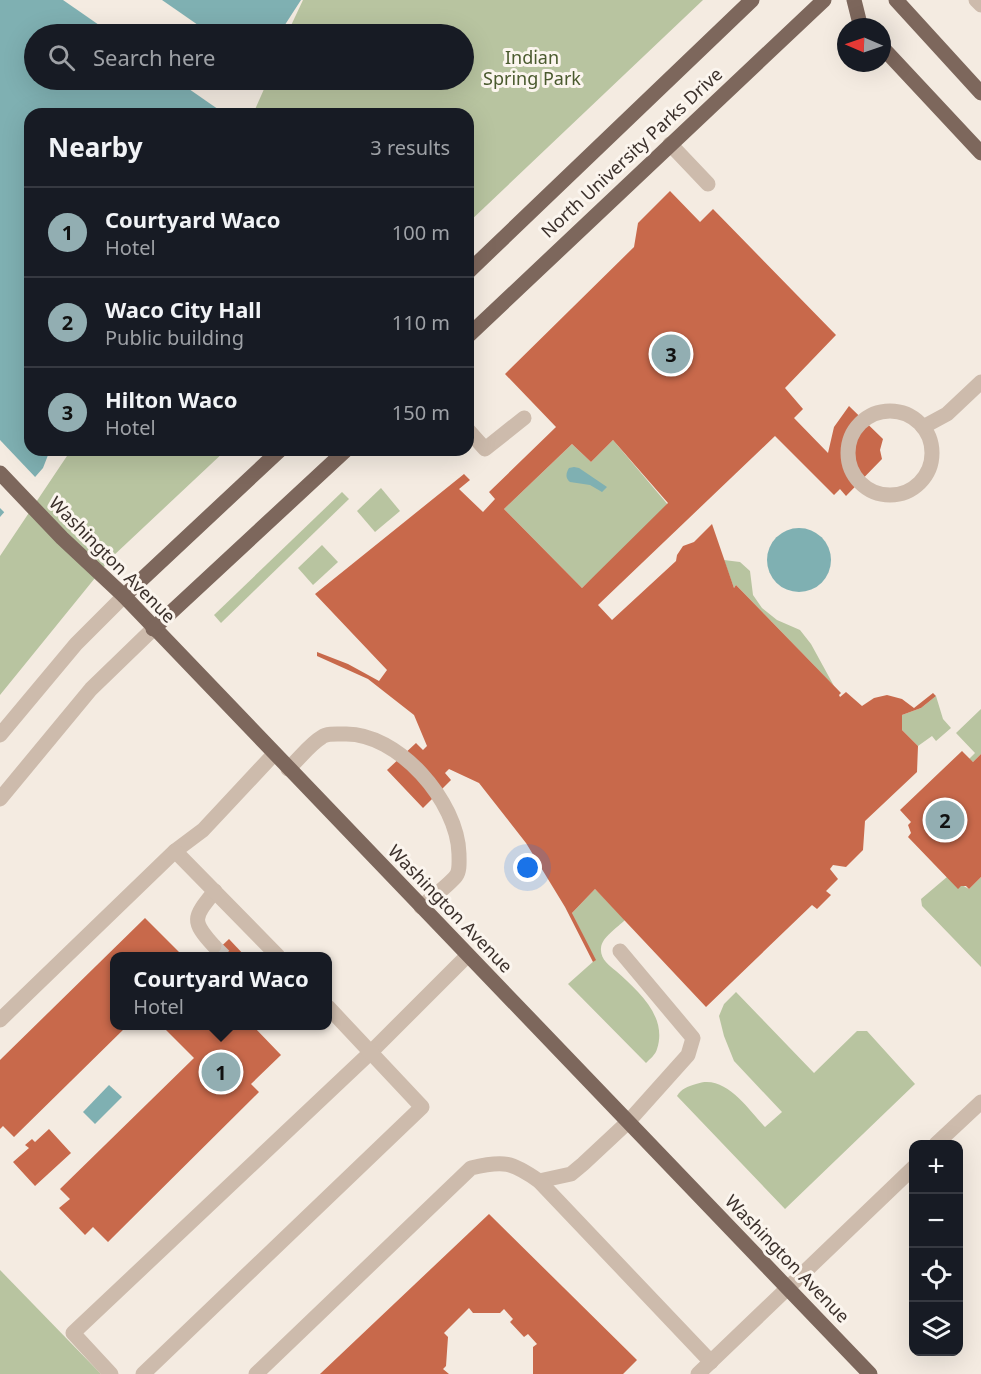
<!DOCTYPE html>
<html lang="en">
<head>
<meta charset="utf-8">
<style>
	:root { --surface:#171b24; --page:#20242c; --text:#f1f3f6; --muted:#9ea1a6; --line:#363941; --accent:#92aeb2 }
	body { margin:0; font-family:"Noto Sans",sans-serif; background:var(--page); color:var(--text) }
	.controls { position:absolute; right:18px; bottom:18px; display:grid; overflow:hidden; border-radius:12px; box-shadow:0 6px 24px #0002 }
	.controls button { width:54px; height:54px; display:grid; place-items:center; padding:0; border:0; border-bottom:2px solid var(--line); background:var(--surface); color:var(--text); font:30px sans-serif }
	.compass { position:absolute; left:837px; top:18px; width:54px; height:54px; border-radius:50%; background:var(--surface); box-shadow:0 6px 24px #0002; rotate:272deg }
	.you { position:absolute; left:528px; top:868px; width:21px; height:21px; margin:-15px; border:4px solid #fff; border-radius:50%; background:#1a73e8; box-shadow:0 0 0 9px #1a73e833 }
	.badge { display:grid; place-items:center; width:39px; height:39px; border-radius:50%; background:var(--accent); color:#111; font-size:20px; font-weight:700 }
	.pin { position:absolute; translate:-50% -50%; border:3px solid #fff; box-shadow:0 2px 6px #0006 }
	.popup { position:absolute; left:110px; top:952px; width:222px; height:78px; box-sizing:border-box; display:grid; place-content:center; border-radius:12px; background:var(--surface); filter:drop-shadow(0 2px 4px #0005); font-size:20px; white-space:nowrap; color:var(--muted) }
	.popup b { font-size:22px; color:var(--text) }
	.popup::after { content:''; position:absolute; left:50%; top:100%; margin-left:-12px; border:12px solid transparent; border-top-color:var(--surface) }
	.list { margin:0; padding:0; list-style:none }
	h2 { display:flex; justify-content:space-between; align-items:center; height:78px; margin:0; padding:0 24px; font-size:26px }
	h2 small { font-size:20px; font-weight:400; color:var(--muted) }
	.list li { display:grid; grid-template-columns:39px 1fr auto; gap:18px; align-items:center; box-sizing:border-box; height:90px; padding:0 24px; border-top:2px solid var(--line) }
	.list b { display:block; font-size:22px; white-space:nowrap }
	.list p { margin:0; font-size:20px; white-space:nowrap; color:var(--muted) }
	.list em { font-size:20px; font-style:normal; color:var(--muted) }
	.icon { flex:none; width:33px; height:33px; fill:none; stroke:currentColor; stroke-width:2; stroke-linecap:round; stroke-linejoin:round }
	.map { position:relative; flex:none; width:981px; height:1374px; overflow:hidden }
	.search { position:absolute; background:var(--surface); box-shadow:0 6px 24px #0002; left:24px; top:24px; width:450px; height:66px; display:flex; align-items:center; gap:15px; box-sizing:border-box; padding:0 21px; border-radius:33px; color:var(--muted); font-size:22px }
	.panel { position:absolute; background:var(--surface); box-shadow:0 6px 24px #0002; left:24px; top:108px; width:450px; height:348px; border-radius:18px }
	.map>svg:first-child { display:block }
	.green { fill:#b8c4a0 }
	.water { fill:#7fb0b2 }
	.pier { fill:#f4ebe1 }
	.building { fill:#c8694b; fill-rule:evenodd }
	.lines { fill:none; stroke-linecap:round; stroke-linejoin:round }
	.minor-tunnel { stroke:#cfc6bd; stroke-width:15; stroke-dasharray:15 8; stroke-linecap:butt }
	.minor { stroke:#cdbbac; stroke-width:15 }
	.major { stroke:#7d675c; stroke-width:15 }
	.labels { text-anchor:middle; stroke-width:6; stroke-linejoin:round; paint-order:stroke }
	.park-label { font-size:18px; fill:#4a5a2e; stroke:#fbf5ee }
	.street-label { font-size:18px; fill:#3b302b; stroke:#fbf5ee }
</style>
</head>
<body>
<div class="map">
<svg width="981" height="1374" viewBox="0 0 981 1374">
	<rect width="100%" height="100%" fill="#f4ebe1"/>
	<g class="green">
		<polygon points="303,0 703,0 468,223 468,114 253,114 268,80 464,80 464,34 287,34"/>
		<polygon points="613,440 669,506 582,588 504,509 572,444 591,462"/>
		<polygon points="71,450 226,450 112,557 0,695 0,556"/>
		<polygon points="381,488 400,511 375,532 357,511"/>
		<polygon points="342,492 349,499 221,623 214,615"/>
		<polygon points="322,545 338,562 313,585 298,568"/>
		<polygon points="724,560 740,562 750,571 753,595 762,608 777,620 800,630 811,644 834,686 736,585 734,588"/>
		<polygon points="936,696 943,719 951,728 936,741 932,736 918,746 902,730 902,715 921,708"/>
		<polygon points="981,709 981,754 973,762 969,759 975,753 956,733"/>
		<polygon points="947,877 969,889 981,877 981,967 922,906 921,899"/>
		<path d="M595,889L625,920C617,928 602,937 601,948C600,959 609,965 616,971C637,990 668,1016 657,1049C656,1054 650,1059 646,1063L568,984L595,960L572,913Z"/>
		<path d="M736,992L814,1073L857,1031H867L915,1084L785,1209L677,1096C682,1088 687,1087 696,1084C725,1073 748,1109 765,1127L782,1112L734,1061L724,1036L719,1016L724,1004Z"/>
		<polygon points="0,1270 101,1374 0,1374"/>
	</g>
	<g class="water">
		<polygon points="0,0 301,0 279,34 34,34 34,80 250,80 229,114 30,114 30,450 50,450 43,468 0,517"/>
		<path d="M574,467L579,468L607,487L602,492L590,485L570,482C565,478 566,473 569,468Z"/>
		<circle cx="799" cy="560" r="32"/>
		<polygon points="109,1085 122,1097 95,1124 83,1112"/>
	</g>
	<g class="pier">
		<polygon points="63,0 162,0 211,34 112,34"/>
		<polygon points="176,80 253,80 232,114 225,114"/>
		<polygon points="0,440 37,479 6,514 0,508"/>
	</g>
	<g class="building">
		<path d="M670,191L700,222L713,209L836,335L785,388L803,409L794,418L828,453L834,427L849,406L883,439L880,450L882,459L846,496L840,489L834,495L775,436L598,605L612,620L676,561L677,555L683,546L694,542L712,524L734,588L736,585L841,693L839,695L840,697L846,692L862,706L874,698L887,695L902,699L914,708L933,693L936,696L921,708L902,715V730L918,746L917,772L865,821L863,850L846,867L833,865L830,869L838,879L826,891L831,895L817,909L812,905L706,1007L595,889L572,913L596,960L593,962L565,907L526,843L479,783L449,769L445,773L451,780L423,808L387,770L416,743L423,750L427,746L414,715L368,679L317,656V652L348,664L379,681L387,670L315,594L464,474L470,480L459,489L483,512L495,499L489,492L556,427L505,374L634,247L638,223ZM613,440L668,503L582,588L504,509L572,444L591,462Z"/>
		<polygon points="962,751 973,762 981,754 981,877 969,889 966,886 961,886 958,889 908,837 911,833 908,825 911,822 900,810"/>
		<polygon points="145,918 183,956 115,956 115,1026 127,1026 14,1137 3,1126 0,1129 0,1060"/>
		<polygon points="229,939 245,956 211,956"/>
		<polygon points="162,1026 253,1026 281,1055 251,1084 259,1092 108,1242 93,1227 85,1235 59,1208 70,1199 60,1189 194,1058"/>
		<polygon points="49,1129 71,1153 35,1186 13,1162 29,1148 25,1145 32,1139 35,1142"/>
		<polygon points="489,1214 637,1360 623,1374 533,1374 533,1347 537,1344 528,1334 524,1337 510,1322 513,1319 504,1309 500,1313 473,1313 469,1308 444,1333 448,1337 446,1366 443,1369 449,1374 320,1374"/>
	</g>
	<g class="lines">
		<polyline class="minor-tunnel" points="214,946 224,956"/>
		<g class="minor">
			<polyline points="976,0 981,5"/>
			<polyline points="670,144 708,184"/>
			<circle cx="890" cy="453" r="42"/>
			<polyline points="923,427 947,414 981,382"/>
			<polyline points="468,430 485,449 524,418"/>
			<polyline points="0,735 76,644 124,596"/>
			<path d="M288,769C299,759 310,744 322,737C327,733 338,734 344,734C398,732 458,802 459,854C459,861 460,871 456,876C448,886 431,898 421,907"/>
			<polyline points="0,799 91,689 153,629"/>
			<polyline points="175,851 203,830 274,754"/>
			<path d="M214,946C190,920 194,917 215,891"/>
			<polyline points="0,1020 175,851 278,956"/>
			<polyline points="936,1144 981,1102"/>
			<polyline points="539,1181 571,1174 583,1164 628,1122 688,1055 693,1038 620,951"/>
			<polyline points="111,1374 73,1333 371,1052 468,955"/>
			<polyline points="143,1374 422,1107 328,1007"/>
			<path d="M256,1374L471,1168C504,1160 512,1162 539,1181L711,1362"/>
			<polyline points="698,1374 914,1167"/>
		</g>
		<g class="major">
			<polyline points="854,0 860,24 864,27"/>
			<polyline points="896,0 981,93"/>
			<polyline points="882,47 981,153"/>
			<polyline points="468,272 752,0"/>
			<polyline points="468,336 824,0"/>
			<polyline points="0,473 62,538 124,596 870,1374"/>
			<polyline points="124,596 280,450"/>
			<polyline points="153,629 346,450"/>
		</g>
	</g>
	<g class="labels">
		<g class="park-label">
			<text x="532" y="64">Indian<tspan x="532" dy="21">Spring Park</tspan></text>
		</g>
		<g class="street-label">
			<text transform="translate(632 153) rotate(-43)" y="6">North University Parks Drive</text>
			<text transform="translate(112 560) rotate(45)" y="6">Washington Avenue</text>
			<text transform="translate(450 909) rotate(46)" y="6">Washington Avenue</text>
			<text transform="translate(787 1259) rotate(46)" y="6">Washington Avenue</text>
		</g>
	</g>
</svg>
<div class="controls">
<button>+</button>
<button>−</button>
<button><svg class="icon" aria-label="locate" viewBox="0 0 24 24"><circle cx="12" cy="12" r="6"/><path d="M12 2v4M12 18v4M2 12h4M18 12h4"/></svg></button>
<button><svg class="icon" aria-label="layers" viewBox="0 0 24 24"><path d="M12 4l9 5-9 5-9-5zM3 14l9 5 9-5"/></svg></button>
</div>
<svg class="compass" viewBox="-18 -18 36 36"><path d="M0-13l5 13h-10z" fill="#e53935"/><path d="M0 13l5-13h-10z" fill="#9ea1a6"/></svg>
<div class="you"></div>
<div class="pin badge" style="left:221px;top:1072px">1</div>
<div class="popup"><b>Courtyard Waco</b>Hotel</div>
<div class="pin badge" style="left:945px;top:820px">2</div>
<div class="pin badge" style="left:671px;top:354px">3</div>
<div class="search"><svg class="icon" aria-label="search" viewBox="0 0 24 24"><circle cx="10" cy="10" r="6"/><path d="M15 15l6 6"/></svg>Search here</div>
<section class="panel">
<h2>Nearby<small>3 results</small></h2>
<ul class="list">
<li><span class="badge">1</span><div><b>Courtyard Waco</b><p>Hotel</p></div><em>100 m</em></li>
<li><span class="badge">2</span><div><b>Waco City Hall</b><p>Public building</p></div><em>110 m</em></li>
<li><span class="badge">3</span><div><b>Hilton Waco</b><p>Hotel</p></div><em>150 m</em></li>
</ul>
</section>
</div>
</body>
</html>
